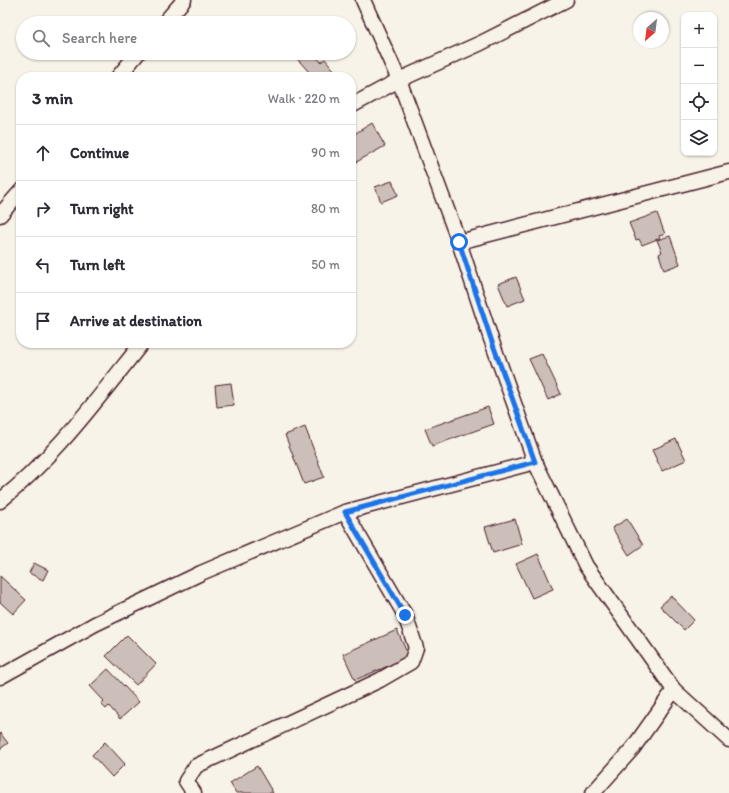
<!DOCTYPE html>
<html lang="en">
<head>
<meta charset="utf-8">
<style>
	:root { --surface:#fff; --page:#f2f2f3; --text:#2b2b33; --muted:#7c7c81; --line:#e1e1e2 }
	body { margin:0; font-family:Itim,sans-serif; background:var(--page); color:var(--text) }
	.controls { position:absolute; right:12px; top:12px; display:grid; overflow:hidden; border-radius:8px; box-shadow:0 1px 3px #0004 }
	.controls button { width:36px; height:36px; display:grid; place-items:center; padding:0; border:0; border-bottom:1px solid var(--line); background:var(--surface); color:var(--text); font:20px sans-serif }
	.compass { position:absolute; left:633px; top:12px; width:36px; height:36px; border-radius:50%; background:var(--surface); box-shadow:0 1px 3px #0004; rotate:208deg }
	.stop { position:absolute; width:12px; height:12px; margin:-9px; border:3px solid #1a73e8; border-radius:50%; background:#fff }
	.stop.end { background:#1a73e8; border-color:#fff; box-shadow:0 1px 4px #0008 }
	.list { margin:0; padding:0; list-style:none }
	h2 { display:flex; justify-content:space-between; align-items:center; height:52px; margin:0; padding:0 16px; font-size:17px }
	h2 small { font-size:13px; font-weight:400; color:var(--muted) }
	.list li { display:grid; grid-template-columns:26px 1fr auto; gap:12px; align-items:center; box-sizing:border-box; height:56px; padding:0 16px; border-top:1px solid var(--line) }
	.list b { display:block; font-size:15px; white-space:nowrap }
	.list em { font-size:13px; font-style:normal; color:var(--muted) }
	.icon { flex:none; width:22px; height:22px; fill:none; stroke:currentColor; stroke-width:2; stroke-linecap:round; stroke-linejoin:round }
	.map { position:relative; flex:none; width:729px; height:793px; overflow:hidden }
	.search { position:absolute; background:var(--surface); box-shadow:0 1px 3px #0004; left:16px; top:16px; width:340px; height:44px; display:flex; align-items:center; gap:10px; box-sizing:border-box; padding:0 14px; border-radius:22px; color:var(--muted); font-size:15px }
	.panel { position:absolute; background:var(--surface); box-shadow:0 1px 3px #0004; left:16px; top:72px; width:340px; height:276px; border-radius:16px }
	.map>svg:first-child { display:block }
	.building { fill:#ccbfb9; stroke:#4a1f2b }
	.lines { fill:none; stroke-linecap:round; stroke-linejoin:round }
	.street-casing { stroke:#4a1f2b; stroke-width:17 }
	.street { stroke:#f7f3e8; stroke-width:14 }
	.route { stroke:#1a73e8; stroke-width:5 }
</style>
</head>
<body>
<div class="map">
<svg width="729" height="793" viewBox="0 0 729 793">
	<rect width="100%" height="100%" fill="#f7f3e8"/>
	<filter id="ink" filterUnits="userSpaceOnUse"><feTurbulence type="fractalNoise" baseFrequency=".025" numOctaves="2"/><feDisplacementMap in="SourceGraphic" scale="8" xChannelSelector="R" yChannelSelector="G"/><feConvolveMatrix kernelMatrix="1 2 1 2 8 2 1 2 1" color-interpolation-filters="sRGB"/></filter>
	<g filter="url(#ink)">
		<g class="building">
			<polygon points="292,53 313,53 321,62 325,59 340,77 303,77 309,72"/>
			<polygon points="372,123 385,146 351,165 351,136"/>
			<polygon points="392,181 398,195 381,202 375,187"/>
			<polygon points="657,213 665,234 659,236 660,238 642,245 639,239 636,240 629,223"/>
			<polygon points="670,236 680,264 664,270 659,254 662,252 657,240"/>
			<polygon points="516,277 525,299 507,306 498,284"/>
			<polygon points="542,354 561,394 548,400 529,359"/>
			<polygon points="231,383 234,405 217,407 215,385"/>
			<polygon points="488,407 494,424 432,446 425,429"/>
			<polygon points="305,427 324,477 304,484 285,435"/>
			<polygon points="676,439 686,460 662,471 652,450"/>
			<polygon points="515,519 522,544 493,553 485,527"/>
			<polygon points="627,519 643,545 629,555 612,528"/>
			<polygon points="538,554 553,589 532,598 516,564"/>
			<polygon points="34,563 48,570 43,580 29,573"/>
			<polygon points="0,576 26,600 13,614 0,602"/>
			<polygon points="671,596 694,620 684,630 660,606"/>
			<polygon points="397,630 409,657 355,680 343,654"/>
			<polygon points="127,635 156,664 136,685 106,656"/>
			<polygon points="108,669 139,702 120,719 109,706 106,709 101,704 104,701 90,686"/>
			<polygon points="0,733 8,743 0,749"/>
			<polygon points="105,742 125,764 112,777 92,755"/>
			<polygon points="257,766 273,793 236,793 230,783"/>
		</g>
		<g class="lines">
			<defs>
				<g id="street">
					<polyline points="363,0 399,80 459,242 491,339 535,462 586,566 674,690 729,740"/>
					<polyline points="164,23 184,0"/>
					<polyline points="118,77 138,53"/>
					<polyline points="351,106 399,80 481,43 566,0"/>
					<polyline points="0,215 21,191"/>
					<polyline points="459,242 729,172"/>
					<path d="M0,501C55,457 98,398 142,343"/>
					<polyline points="0,677 95,624 201,573 345,512 535,462"/>
					<polyline points="194,793 186,781 196,766 380,680 411,662 416,648 405,615 345,512"/>
					<polyline points="593,793 633,748 674,690"/>
				</g>
			</defs>
			<use href="#street" class="street-casing"/>
			<use href="#street" class="street"/>
		</g>
	</g>
	<g class="lines" filter="url(#ink)">
		<polyline class="route" points="405,615 345,512 535,462 491,339 459,242"/>
	</g>
</svg>
<div class="controls">
<button>+</button>
<button>−</button>
<button><svg class="icon" aria-label="locate" viewBox="0 0 24 24"><circle cx="12" cy="12" r="6"/><path d="M12 2v4M12 18v4M2 12h4M18 12h4"/></svg></button>
<button><svg class="icon" aria-label="layers" viewBox="0 0 24 24"><path d="M12 4l9 5-9 5-9-5zM3 14l9 5 9-5"/></svg></button>
</div>
<svg class="compass" viewBox="-18 -18 36 36"><path d="M0-13l5 13h-10z" fill="#e53935"/><path d="M0 13l5-13h-10z" fill="#7c7c81"/></svg>
<div class="stop" style="left:459px;top:242px"></div>
<div class="stop end" style="left:405px;top:615px"></div>
<div class="search"><svg class="icon" aria-label="search" viewBox="0 0 24 24"><circle cx="10" cy="10" r="6"/><path d="M15 15l6 6"/></svg>Search here</div>
<section class="panel">
<h2>3 min<small>Walk · 220 m</small></h2>
<ul class="list">
<li><svg class="icon" aria-label="ahead" viewBox="0 0 24 24"><path d="M12 20V5M6 11l6-6 6 6"/></svg><div><b>Continue</b></div><em>90 m</em></li>
<li><svg class="icon" aria-label="right" viewBox="0 0 24 24"><path d="M7 20v-9h11M14 6l5 5-5 5"/></svg><div><b>Turn right</b></div><em>80 m</em></li>
<li><svg class="icon" aria-label="left" viewBox="0 0 24 24"><path d="M17 20v-9H6M10 6l-5 5 5 5"/></svg><div><b>Turn left</b></div><em>50 m</em></li>
<li><svg class="icon" aria-label="arrive" viewBox="0 0 24 24"><path d="M6 21V4h12l-3 4 3 4H6"/></svg><div><b>Arrive at destination</b></div></li>
</ul>
</section>
</div>
</body>
</html>
